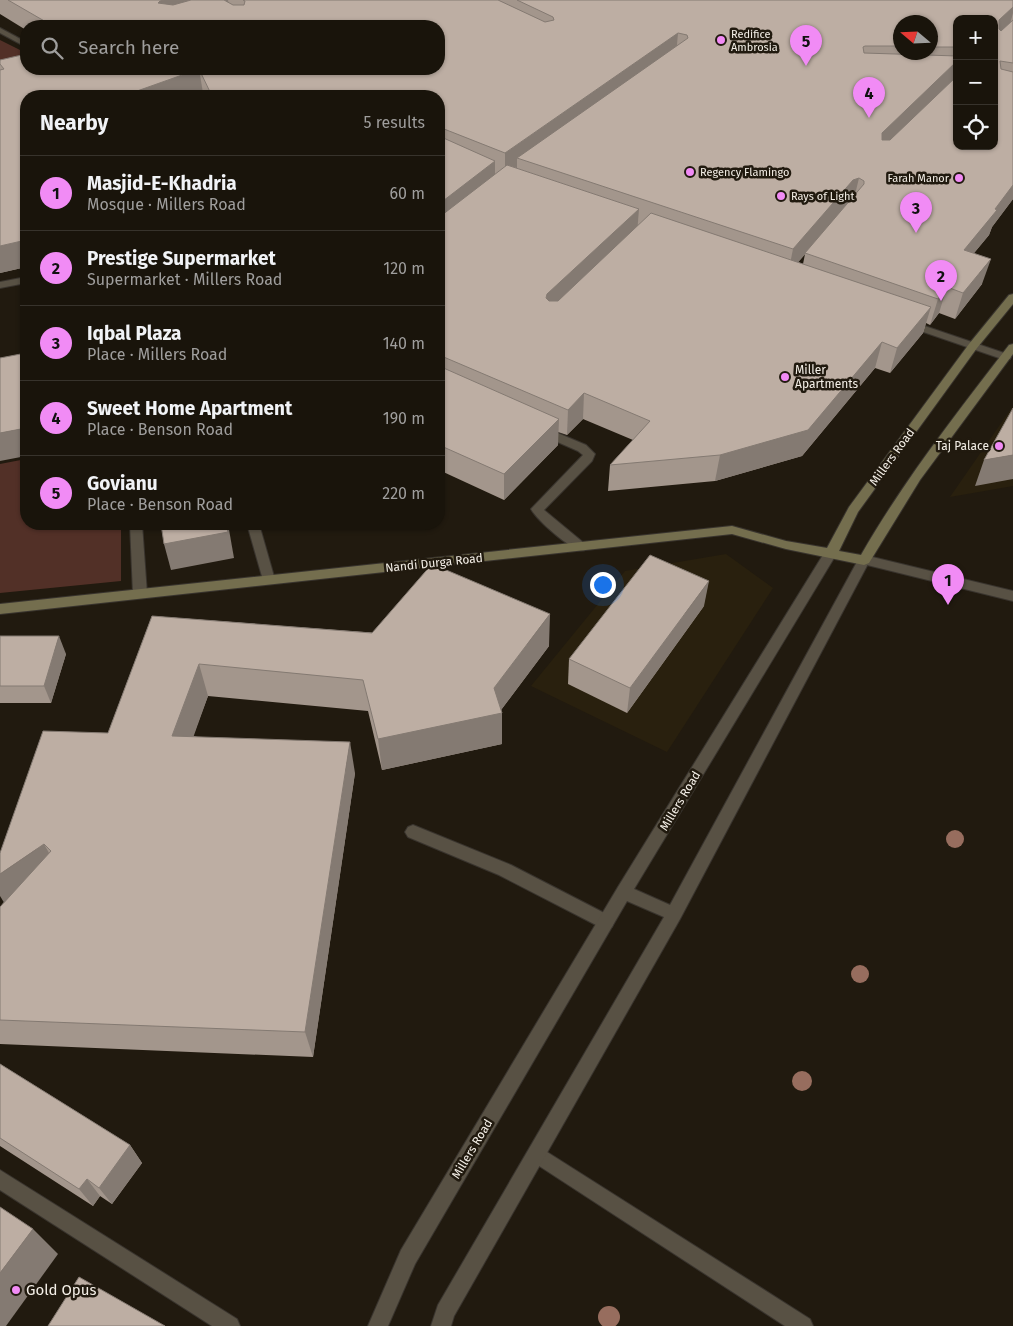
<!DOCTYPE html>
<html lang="en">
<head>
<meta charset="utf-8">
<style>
	:root { --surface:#19140b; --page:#221d14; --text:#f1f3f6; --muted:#9f9e9d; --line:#37332c; --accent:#f18bf5 }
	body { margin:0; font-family:"Fira Sans",sans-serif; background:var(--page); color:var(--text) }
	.controls { position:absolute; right:15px; top:15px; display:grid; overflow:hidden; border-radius:10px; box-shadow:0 1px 4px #0004 }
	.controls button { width:45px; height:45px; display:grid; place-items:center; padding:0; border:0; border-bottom:1px solid var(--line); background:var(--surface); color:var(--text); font:25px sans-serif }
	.compass { position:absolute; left:893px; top:15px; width:45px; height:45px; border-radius:50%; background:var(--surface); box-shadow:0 1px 4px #0004; rotate:289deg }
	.you { position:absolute; left:602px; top:584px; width:18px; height:18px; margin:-12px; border:4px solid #fff; border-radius:50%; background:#1a73e8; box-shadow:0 0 0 8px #1a73e833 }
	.badge { display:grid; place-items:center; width:32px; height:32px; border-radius:50%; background:var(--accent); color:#111; font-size:16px; font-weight:700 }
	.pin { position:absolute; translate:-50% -41px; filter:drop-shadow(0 1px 2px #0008) }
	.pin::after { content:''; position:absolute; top:26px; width:18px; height:15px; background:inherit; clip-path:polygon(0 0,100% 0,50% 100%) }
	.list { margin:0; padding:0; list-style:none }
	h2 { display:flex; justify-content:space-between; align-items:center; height:65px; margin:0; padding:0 20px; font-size:21px }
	h2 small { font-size:16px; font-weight:400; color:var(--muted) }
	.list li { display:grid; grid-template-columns:32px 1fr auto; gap:15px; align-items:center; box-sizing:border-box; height:75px; padding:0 20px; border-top:1px solid var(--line) }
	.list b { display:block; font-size:19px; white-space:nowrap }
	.list p { margin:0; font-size:16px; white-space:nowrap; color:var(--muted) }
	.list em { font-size:16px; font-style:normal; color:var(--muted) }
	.icon { flex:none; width:28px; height:28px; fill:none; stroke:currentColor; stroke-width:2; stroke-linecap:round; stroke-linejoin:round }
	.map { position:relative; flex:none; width:1013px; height:1326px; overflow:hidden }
	.search { position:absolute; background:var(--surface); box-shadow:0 1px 4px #0004; left:20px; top:20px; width:425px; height:55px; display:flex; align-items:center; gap:12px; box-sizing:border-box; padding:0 18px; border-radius:20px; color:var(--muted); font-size:19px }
	.panel { position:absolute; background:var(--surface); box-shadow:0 1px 4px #0004; left:20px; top:90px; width:425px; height:440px; border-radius:20px }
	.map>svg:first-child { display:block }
	.built { fill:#29200e }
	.green { fill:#523027 }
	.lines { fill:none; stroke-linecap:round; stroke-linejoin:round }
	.service-casing { stroke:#39342e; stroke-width:2 }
	.minor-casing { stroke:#39342e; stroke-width:2 }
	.tertiary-casing { stroke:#39342e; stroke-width:2 }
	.secondary-casing { stroke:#39342e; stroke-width:2 }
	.service { fill:#585144; fill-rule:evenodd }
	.minor { fill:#585144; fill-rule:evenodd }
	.tertiary { fill:#585144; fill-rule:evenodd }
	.secondary { fill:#746e4e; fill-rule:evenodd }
	.tree { fill:#976d5e }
	.wall { fill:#a3968c; fill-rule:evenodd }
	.shaded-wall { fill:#847a72 }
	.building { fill:#bdaea3; stroke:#847a72; fill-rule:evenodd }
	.poi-dot { fill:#f18bf5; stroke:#211a0f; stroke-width:2 }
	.labels { text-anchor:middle; stroke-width:5; stroke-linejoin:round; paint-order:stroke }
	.far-poi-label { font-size:11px; fill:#f4efe7; stroke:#211a0f; text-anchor:start }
	.poi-label { font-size:12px; fill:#f4efe7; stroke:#211a0f; text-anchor:start }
	.street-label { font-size:12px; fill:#f4efe7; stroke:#211a0f }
	.near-poi-label { font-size:15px; fill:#f4efe7; stroke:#211a0f; text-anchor:start }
</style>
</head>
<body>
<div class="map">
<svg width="1013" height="1326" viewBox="0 0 1013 1326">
	<rect width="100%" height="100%" fill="#211a0f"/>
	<g class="built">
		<polygon points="1013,406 1013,486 950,497"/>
		<polygon points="726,554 773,588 667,752 531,686 625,571"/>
	</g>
	<g class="green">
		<polygon points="0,40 26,53 26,61 0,69"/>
		<polygon points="26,459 26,524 121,524 121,581 0,593 0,464"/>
	</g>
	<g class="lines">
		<defs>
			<g id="service">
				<polygon points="130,524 142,524 147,594 145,597 135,597 133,594"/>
				<polygon points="247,524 259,524 275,580 274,583 264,583 263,580"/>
				<polygon points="864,555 1013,591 1013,601 859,563 858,560 859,557"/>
				<polygon points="413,825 511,865 612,917 614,922 612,927 606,929 600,927 499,875 408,837 405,832 408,827"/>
				<polygon points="536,1145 810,1319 813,1326 785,1326 530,1160 527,1154 530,1148"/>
				<polygon points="0,1170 237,1319 240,1326 212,1326 0,1190"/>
			</g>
			<g id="minor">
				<polygon points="0,28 26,42 26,47 0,33"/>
				<polygon points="26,277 26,283 0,288 0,282"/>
				<polygon points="907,320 1010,355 1011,357 1010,359 1002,359 903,325 902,323"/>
				<path d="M541,426L586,445L595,454L592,461L544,510L585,544L587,547L585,550C574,554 537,520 531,509L583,455L578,451L537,433L535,430Z"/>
			</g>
			<polygon id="tertiary" points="831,548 836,550 837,553 634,889 670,905 858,560 859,557 869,557 870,560 680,919 454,1316 451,1326 431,1326 438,1305 664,917 627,901 415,1264 388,1326 368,1326 401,1250 618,887 826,550"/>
			<path id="secondary" d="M1013,294V304L977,348L858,512L839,551L861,555C904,480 957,413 1009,345L1013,344V354L920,480L869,563L864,565L786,549L732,534L0,614V604L732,526L786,541L827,548L849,507L969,344L1009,295Z"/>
		</defs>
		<use href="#service" class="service-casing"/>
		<use href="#minor" class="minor-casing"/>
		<use href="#tertiary" class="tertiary-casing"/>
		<use href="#secondary" class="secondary-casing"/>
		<use href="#service" class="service"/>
		<use href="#minor" class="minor"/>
		<use href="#tertiary" class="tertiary"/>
		<use href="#secondary" class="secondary"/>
	</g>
	<g class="tree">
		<circle cx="955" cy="839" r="9"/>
		<circle cx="860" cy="974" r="9"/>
		<circle cx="802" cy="1081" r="10"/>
		<circle cx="609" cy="1317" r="11"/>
	</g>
	<g class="wall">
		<path d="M0,0H1013V199L992,227L989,235L974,253L982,284L955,319L939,313L930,325L926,323L923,333L890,373L875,368L802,456L715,481L608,491L610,465L633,440L583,419L567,435L558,432V445L504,500L439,470V96H205L203,93L26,96V267L0,273V60L277,69L279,73H282L280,69H439V26H26V30L0,14ZM957,19L994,146H957ZM900,22H930V52H900ZM805,254L803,264L798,262Z"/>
		<polygon points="704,606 627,713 568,684 569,659"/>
		<polygon points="152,616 549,646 501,710 502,713 502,744 382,770 368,711 208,696 193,736 355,773 313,1057 0,1044 0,907 4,902 108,733"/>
		<polygon points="0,636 66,654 51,703 0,703"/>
		<polygon points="0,1064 130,1145 142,1163 112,1204 100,1196 93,1206 0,1146"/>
	</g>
	<g class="shaded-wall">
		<polygon points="164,0 228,0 229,6 164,24 158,3 160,1"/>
		<polygon points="1013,7 1013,13 1009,28 994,42 999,20"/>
		<polygon points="678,33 676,56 517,158 517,169 505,178 505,153"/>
		<polygon points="957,61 957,68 953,83 876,158 882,133"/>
		<polygon points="199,69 203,93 194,96 123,96"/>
		<polygon points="495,161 495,185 439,230 439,204"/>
		<polygon points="859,178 853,203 848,205 788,274 793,249 853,180"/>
		<polygon points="1013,185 1013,199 992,227 989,235 956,275 964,250"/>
		<polygon points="639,209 637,234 547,320 546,298 547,294"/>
		<polygon points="26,240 26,267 0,273 0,246"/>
		<polygon points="991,259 982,284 955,319 963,293"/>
		<polygon points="947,287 939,313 930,325 938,299"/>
		<polygon points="931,307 923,333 890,373 897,348"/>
		<polygon points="882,342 875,368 802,456 715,481 720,455"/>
		<polygon points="584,393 583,419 567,435 568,410"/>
		<polygon points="559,419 558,445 504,500 504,474"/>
		<polygon points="26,428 26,456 0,461 0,433"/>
		<polygon points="1013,455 1013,479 975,486 984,460"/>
		<polygon points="226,524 228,524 234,558 171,570 164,544"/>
		<polygon points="709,581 704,606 627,713 630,688"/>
		<polygon points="550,614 549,646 498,714 502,713 502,744 382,770 378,739 494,688"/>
		<polygon points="59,636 66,654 51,703 44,686"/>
		<polygon points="199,664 208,696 183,766 172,736"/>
		<polygon points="350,742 355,773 313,1057 305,1032"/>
		<polygon points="44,844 60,873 8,909 0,896 0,874"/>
		<polygon points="130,1145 142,1163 112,1204 99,1188"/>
		<polygon points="87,1179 100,1196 93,1206 79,1189"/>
		<polygon points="33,1229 58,1254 6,1326 0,1326 0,1273"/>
	</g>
	<g class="building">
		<path d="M8,0H164L160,1L158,3L173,5L191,0H224L233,5H244L245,1L243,0H498L545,22L554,20L553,17L517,0H1013V7L999,20V29L1001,31L1013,20V63L1000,61L1001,69L1013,72V185L995,209L997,210L964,250L991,259L963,293L947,287L938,299L805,253L864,184V181L859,178L853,180L793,249L517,158L688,38L687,35L678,33L505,153L439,127V96H212L199,69L123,96H26V240L0,246V70L4,69L0,64V60L26,54V69H277L279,73L290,74L288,69H439V26H53ZM957,19H994V146H957V76L890,140H882V133L957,61V56L864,53L863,47L865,46H900V22H930V47H957Z"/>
		<polygon points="439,136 495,161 439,204"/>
		<polygon points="507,165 639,209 547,294 546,298 549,301 558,301 651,213 931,307 897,348 882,342 808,430 720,455 610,465 650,421 584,393 568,410 439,355 439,216 442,215"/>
		<polygon points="26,353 26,428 0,433 0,358"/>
		<polygon points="439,366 559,419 504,474 439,445"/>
		<polygon points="1013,408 1013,455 984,460"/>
		<polygon points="161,524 226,524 228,532 164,544"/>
		<polygon points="650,555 709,581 630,688 569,659"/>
		<polygon points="432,564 550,614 494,688 502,713 378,739 363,680 199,664 172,736 350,742 305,1032 0,1020 0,907 51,851 44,844 0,874 0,853 43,731 108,733 152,616 372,633"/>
		<polygon points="0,636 59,636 44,686 0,686"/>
		<polygon points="0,1064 130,1145 99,1188 87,1179 79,1189 0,1138"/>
		<polygon points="0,1207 33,1229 0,1273"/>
		<polygon points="79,1277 165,1326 48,1326"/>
	</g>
	<g class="poi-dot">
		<circle cx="721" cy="40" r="5"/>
		<circle cx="690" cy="172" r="5"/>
		<circle cx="959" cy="178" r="5"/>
		<circle cx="781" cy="196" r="5"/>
		<circle cx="785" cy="377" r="5"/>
		<circle cx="999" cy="446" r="5"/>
		<circle cx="16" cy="1290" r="5"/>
	</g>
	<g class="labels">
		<g class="far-poi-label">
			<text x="731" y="38">Redifice<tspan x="731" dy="13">Ambrosia</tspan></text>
			<text x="700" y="176">Regency Flamingo</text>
			<text x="949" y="182" text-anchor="end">Farah Manor</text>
			<text x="791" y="200">Rays of Light</text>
		</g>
		<g class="poi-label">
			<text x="795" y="374">Miller<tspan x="795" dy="14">Apartments</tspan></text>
			<text x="989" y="450" text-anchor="end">Taj Palace</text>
		</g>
		<g class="street-label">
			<text transform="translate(892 457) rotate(-54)" y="4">Millers Road</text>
			<text transform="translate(434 563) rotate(-6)" y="4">Nandi Durga Road</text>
			<text transform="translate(680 801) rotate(-59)" y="4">Millers Road</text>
			<text transform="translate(472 1149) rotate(-59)" y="4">Millers Road</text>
		</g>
		<g class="near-poi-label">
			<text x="26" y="1295">Gold Opus</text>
		</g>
	</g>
</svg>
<div class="controls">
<button>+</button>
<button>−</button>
<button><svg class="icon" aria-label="locate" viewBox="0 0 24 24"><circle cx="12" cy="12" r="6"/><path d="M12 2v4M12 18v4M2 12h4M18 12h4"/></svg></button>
</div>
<svg class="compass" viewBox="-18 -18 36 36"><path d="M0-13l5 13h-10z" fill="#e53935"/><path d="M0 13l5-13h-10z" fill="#9f9e9d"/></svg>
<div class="you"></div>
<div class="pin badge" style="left:948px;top:605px">1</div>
<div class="pin badge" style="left:941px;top:301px">2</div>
<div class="pin badge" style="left:916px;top:233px">3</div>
<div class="pin badge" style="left:869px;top:118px">4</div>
<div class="pin badge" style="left:806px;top:66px">5</div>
<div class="search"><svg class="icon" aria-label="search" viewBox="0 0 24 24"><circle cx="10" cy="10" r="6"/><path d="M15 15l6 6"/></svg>Search here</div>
<section class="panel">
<h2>Nearby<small>5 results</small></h2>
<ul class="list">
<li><span class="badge">1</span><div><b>Masjid-E-Khadria</b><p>Mosque · Millers Road</p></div><em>60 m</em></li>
<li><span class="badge">2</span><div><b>Prestige Supermarket</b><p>Supermarket · Millers Road</p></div><em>120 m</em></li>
<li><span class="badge">3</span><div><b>Iqbal Plaza</b><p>Place · Millers Road</p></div><em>140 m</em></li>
<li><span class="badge">4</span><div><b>Sweet Home Apartment</b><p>Place · Benson Road</p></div><em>190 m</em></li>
<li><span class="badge">5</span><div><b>Govianu</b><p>Place · Benson Road</p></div><em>220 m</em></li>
</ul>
</section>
</div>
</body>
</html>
